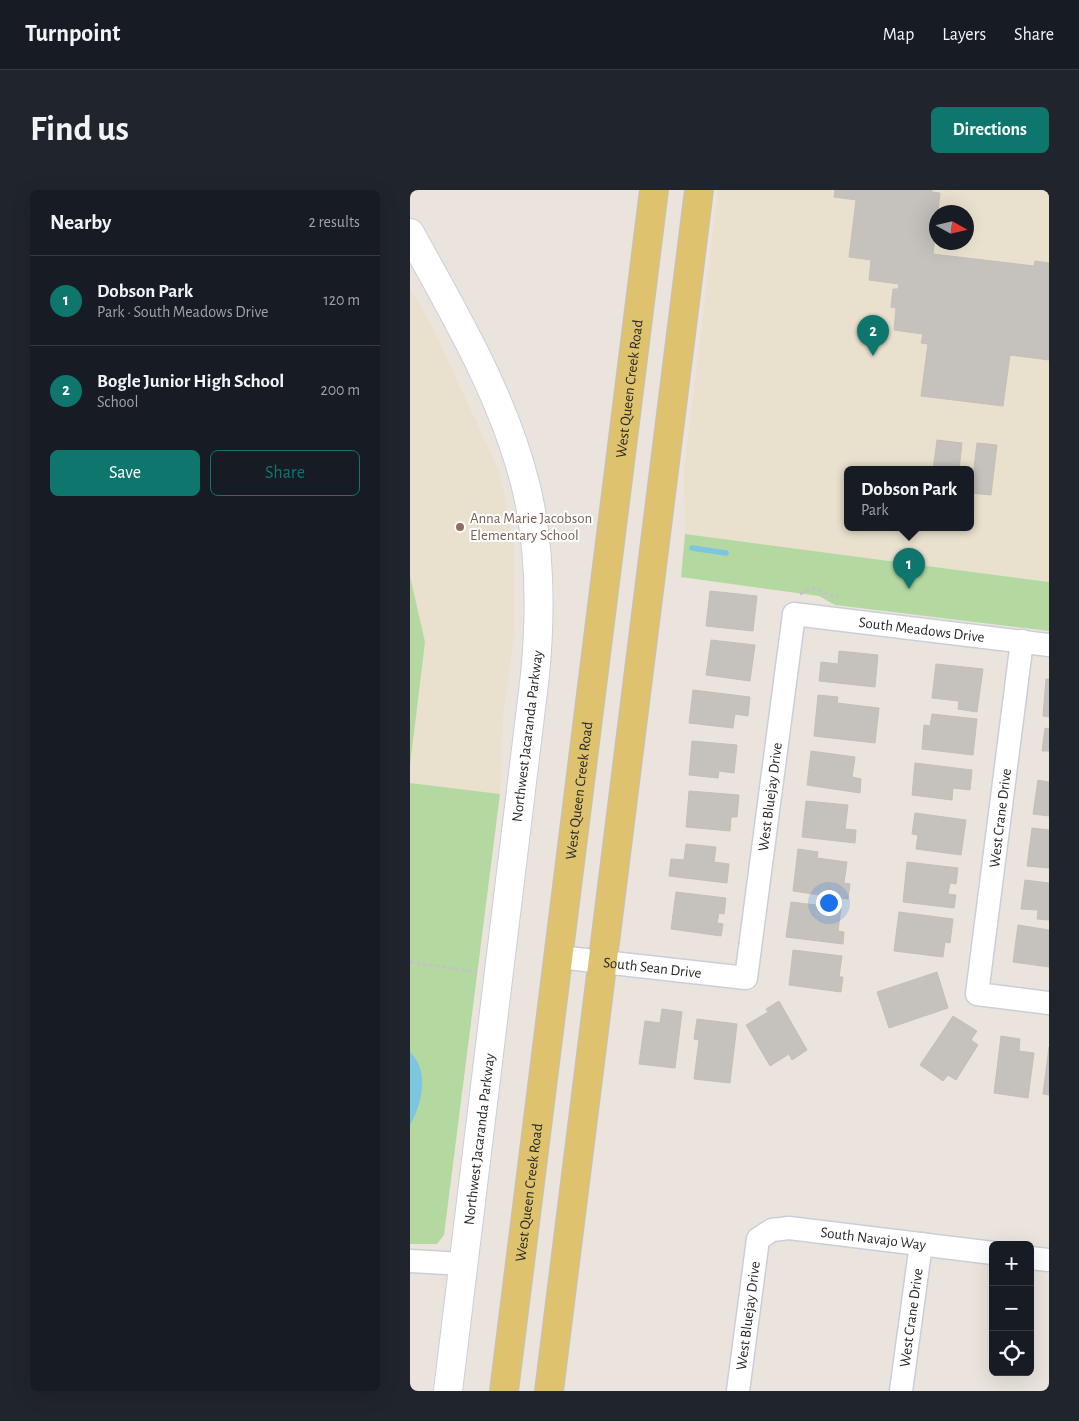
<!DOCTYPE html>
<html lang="en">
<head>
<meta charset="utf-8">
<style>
	:root { --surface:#171b24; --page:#20242c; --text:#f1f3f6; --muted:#9ea1a6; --line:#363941; --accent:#0f766e }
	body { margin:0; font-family:"Alegreya Sans",sans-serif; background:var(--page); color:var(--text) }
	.controls { position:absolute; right:15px; bottom:15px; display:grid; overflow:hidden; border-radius:8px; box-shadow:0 5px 20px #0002 }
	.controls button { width:45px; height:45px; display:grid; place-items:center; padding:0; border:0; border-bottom:1px solid var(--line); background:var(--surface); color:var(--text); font:25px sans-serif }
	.compass { position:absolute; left:519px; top:15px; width:45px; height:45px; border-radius:50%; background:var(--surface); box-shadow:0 5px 20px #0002; rotate:98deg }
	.you { position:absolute; left:418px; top:712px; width:18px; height:18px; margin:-12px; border:4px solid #fff; border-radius:50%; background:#1a73e8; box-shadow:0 0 0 8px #1a73e833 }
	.badge { display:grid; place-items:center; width:32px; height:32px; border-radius:50%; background:var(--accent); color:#fff; font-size:16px; font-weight:700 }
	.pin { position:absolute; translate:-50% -41px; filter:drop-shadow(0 1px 2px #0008) }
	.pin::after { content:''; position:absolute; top:26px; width:18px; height:15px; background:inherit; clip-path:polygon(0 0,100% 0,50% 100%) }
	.popup { position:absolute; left:434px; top:276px; width:130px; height:65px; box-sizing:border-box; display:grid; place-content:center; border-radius:8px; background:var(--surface); filter:drop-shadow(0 1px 4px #0005); font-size:16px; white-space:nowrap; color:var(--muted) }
	.popup b { font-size:19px; color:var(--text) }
	.popup::after { content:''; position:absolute; left:50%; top:100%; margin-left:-10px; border:10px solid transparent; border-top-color:var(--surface) }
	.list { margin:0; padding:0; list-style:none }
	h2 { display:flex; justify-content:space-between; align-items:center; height:65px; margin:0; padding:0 20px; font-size:21px }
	h2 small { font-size:16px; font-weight:400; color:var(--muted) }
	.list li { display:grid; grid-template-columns:32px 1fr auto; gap:15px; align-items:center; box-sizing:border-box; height:90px; padding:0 20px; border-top:1px solid var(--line) }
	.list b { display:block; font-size:19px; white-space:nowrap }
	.list p { margin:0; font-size:16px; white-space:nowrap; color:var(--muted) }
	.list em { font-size:16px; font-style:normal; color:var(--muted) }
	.actions { display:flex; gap:10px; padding:15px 20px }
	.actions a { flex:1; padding:11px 0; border:1px solid var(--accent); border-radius:8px; text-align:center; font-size:18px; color:var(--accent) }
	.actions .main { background:var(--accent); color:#fff }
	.icon { flex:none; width:28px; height:28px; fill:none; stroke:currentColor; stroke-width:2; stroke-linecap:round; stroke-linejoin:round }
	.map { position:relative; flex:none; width:639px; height:1201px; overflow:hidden; border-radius:8px }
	header { display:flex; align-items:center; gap:30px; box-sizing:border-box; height:70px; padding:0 25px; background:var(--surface); border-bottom:1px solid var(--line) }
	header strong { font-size:24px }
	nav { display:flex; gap:28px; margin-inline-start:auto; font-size:18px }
	.intro { display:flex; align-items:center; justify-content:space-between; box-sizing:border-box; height:120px; padding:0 30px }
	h1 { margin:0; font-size:35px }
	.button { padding:12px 22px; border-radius:8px; background:var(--accent); color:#fff; font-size:18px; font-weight:700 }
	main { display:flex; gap:30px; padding:0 30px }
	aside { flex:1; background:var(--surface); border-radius:8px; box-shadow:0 5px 20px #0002 }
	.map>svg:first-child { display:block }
	.education { fill:#e9e0ce; fill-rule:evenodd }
	.green { fill:#b4d9a0 }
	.water { fill:#7cc6df }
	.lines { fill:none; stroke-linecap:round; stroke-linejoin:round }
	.stream { stroke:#7cc6df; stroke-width:5.5 }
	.building { fill:#c5c1bc; stroke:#c5bfb7 }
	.street-casing { stroke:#cbced9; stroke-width:25 }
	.secondary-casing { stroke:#cbced9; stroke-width:30 }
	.primary-casing { stroke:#c3c3c3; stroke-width:30 }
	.path { stroke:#c3c3c3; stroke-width:3; stroke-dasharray:4 2.5; stroke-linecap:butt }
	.street { stroke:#fff; stroke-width:22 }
	.secondary { stroke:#fff; stroke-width:28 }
	.primary { stroke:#dfc26d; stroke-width:28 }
	.education-dot { fill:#8d6e63; stroke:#fff; stroke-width:2 }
	.labels { text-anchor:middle; stroke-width:4; stroke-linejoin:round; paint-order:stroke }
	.street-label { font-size:15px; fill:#292929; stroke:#fff }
	.education-label { font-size:15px; fill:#785e54; stroke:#fff; text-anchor:start }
</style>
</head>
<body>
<header>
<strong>Turnpoint</strong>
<nav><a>Map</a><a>Layers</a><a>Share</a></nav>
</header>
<div class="intro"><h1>Find us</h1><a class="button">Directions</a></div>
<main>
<aside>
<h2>Nearby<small>2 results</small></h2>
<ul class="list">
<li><span class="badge">1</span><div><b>Dobson Park</b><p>Park · South Meadows Drive</p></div><em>120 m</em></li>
<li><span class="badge">2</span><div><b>Bogle Junior High School</b><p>School</p></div><em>200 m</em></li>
</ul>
<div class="actions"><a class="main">Save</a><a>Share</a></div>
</aside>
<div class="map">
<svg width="639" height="1201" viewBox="0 0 639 1201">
	<rect width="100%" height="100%" fill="#eae4dd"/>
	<g class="education">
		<path d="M308,0H639V392L275,344L274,280ZM526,22H556V52H526ZM438,280H560V338H438Z"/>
		<polygon points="0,98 23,138 90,284 97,318 104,355 104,445 93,528 90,604 0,593"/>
	</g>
	<g class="green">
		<polygon points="275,344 639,392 639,441 425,415 409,406 271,387"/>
		<polygon points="0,386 15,452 0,576"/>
		<polygon points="0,593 90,604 34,1045 27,1054 0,1054"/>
	</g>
	<path class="water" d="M0,862C20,881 12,914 0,935Z"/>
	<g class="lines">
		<polyline class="stream" points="282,358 316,363"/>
	</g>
	<g class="building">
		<polygon points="425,0 522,0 522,2 530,3 523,64 624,76 625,71 639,73 639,170 600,165 593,216 511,206 518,154 511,153 513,144 484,140 486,118 481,117 483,99 488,99 489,94 459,90 461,70 439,67 446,10 424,7"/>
		<polygon points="527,250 552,253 549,280 523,280"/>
		<polygon points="567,253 587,255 581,305 561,303"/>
		<polygon points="300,401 347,406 343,441 296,436"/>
		<polygon points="301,450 345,455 340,491 296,485"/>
		<polygon points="429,461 468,465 465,497 409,491 411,472 428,474"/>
		<polygon points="526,474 573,479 567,522 548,519 549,511 522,508"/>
		<polygon points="636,489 639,489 639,527 633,526"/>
		<polygon points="283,500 340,507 338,526 325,524 323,538 279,533"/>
		<polygon points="408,505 428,507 427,513 469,518 465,553 404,546"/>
		<polygon points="522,524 567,529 563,565 512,559 514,535 520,536"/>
		<polygon points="635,538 639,539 639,561 632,561"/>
		<polygon points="282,551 327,555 324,583 309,581 308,588 279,585"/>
		<polygon points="401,561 445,567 442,587 451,589 450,603 397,595"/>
		<polygon points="505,573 562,580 560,600 543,598 542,610 502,605"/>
		<polygon points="628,590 639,592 639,626 623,624"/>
		<polygon points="279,601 329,605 327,627 321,627 320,641 276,637"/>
		<polygon points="396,611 438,615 435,639 446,640 445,653 392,647"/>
		<polygon points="505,623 556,630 551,665 506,659 508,645 502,644"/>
		<polygon points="622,638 639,640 639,678 617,676"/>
		<polygon points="276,654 306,657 304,672 319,674 317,693 259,686 261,669 274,670"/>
		<polygon points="388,659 408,662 407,668 437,672 434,693 440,694 438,709 383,701"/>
		<polygon points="497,672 548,678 546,694 540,693 538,704 546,705 544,718 493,712"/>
		<polygon points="615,690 639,693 639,730 627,729 628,720 611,719"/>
		<polygon points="266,702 316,708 314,724 309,723 307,733 313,734 311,746 261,739"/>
		<polygon points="381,712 431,718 428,741 434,742 433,754 376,747"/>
		<polygon points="489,722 543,729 540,753 535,752 533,767 484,761"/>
		<polygon points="608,735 639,740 639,777 603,772"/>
		<polygon points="383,760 432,766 429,787 433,787 431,802 379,795"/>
		<polygon points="527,782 538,818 479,838 467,802"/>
		<polygon points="369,811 397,860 382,870 379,864 360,876 336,835 358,822 356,819"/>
		<polygon points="252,819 272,822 265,878 229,874 235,831 250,833"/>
		<polygon points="543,826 567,841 561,850 568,855 546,890 538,885 533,891 510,875"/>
		<polygon points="287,829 327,834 320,893 284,889 289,850 284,849"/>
		<polygon points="591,846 610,849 609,861 624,863 618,908 584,903"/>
		<polygon points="639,857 639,905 633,904"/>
	</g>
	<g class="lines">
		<defs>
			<g id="street">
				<polyline points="612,451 567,804 639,813"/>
				<path id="s1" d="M149,767L336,788L384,424L639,455"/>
				<polyline points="620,1068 639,1070"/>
				<polyline points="0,1071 54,1074"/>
				<path id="s2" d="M328,1201L348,1049L362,1040L379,1038L583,1063"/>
				<path id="s3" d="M491,1201L511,1054"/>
			</g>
			<path id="secondary" d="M0,43C44,123 94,207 116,297C131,359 131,422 125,485L38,1201"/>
			<g id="primary">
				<path id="s4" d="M94,1201L244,0"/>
				<polyline points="139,1201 289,0"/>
			</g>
		</defs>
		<use href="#street" class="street-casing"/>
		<use href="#secondary" class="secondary-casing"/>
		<use href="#primary" class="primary-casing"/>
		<g class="path">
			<polyline points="390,404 402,398 428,408"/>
			<polyline points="0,772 66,782"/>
		</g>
		<use href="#street" class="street"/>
		<use href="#secondary" class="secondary"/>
		<use href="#primary" class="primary"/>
	</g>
	<circle class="education-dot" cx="50" cy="337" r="5"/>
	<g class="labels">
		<g class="street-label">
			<text dy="5" stroke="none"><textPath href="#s4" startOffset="1010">West Queen Creek Road</textPath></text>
			<text dy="5" stroke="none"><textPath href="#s1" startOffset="684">South Meadows Drive</textPath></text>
			<text transform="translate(117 546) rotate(-83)" y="5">Northwest Jacaranda Parkway</text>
			<text dy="5" stroke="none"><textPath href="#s4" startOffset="605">West Queen Creek Road</textPath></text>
			<text dy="5" stroke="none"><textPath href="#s1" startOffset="371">West Bluejay Drive</textPath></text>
			<text transform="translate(590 628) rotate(-83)" y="5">West Crane Drive</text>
			<text dy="5" stroke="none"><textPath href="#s1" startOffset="94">South Sean Drive</textPath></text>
			<text transform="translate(69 949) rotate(-83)" y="5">Northwest Jacaranda Parkway</text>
			<text dy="5" stroke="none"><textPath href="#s4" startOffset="200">West Queen Creek Road</textPath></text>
			<text dy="5" stroke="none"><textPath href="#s2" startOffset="272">South Navajo Way</textPath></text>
			<text dy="5" stroke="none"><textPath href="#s2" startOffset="76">West Bluejay Drive</textPath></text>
			<text dy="5" stroke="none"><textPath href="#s3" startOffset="74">West Crane Drive</textPath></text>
		</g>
		<g class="education-label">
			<text x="60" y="333">Anna Marie Jacobson<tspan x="60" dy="17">Elementary School</tspan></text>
		</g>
	</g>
</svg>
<div class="controls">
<button>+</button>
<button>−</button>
<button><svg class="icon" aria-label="locate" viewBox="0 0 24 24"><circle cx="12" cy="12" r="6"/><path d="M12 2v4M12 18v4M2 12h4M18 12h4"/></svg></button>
</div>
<svg class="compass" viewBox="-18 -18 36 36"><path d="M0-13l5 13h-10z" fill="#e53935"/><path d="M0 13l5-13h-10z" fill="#9ea1a6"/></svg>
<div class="you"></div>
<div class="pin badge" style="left:499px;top:399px">1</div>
<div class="popup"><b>Dobson Park</b>Park</div>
<div class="pin badge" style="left:463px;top:166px">2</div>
</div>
</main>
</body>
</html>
